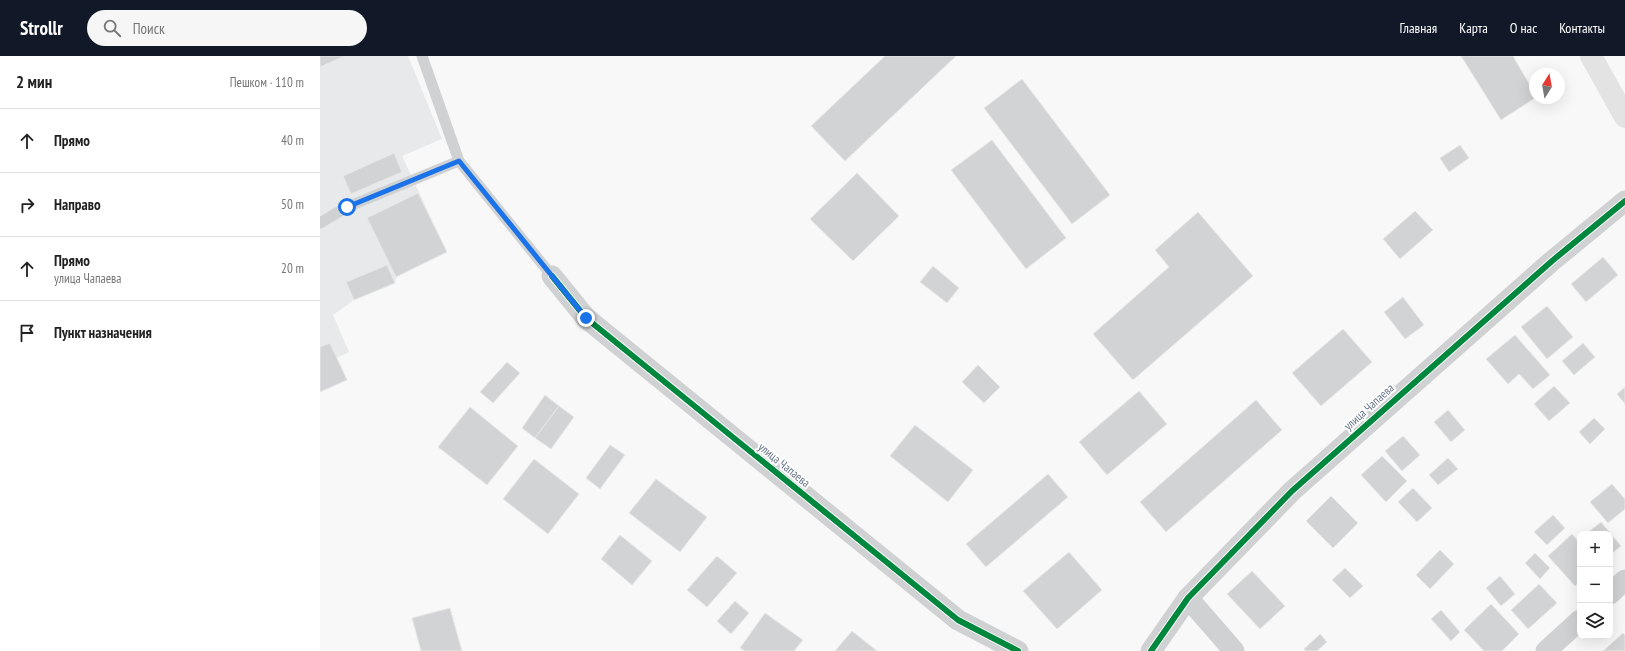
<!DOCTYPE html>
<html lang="ru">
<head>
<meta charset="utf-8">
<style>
	:root { --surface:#fff; --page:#f6f6f6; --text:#222; --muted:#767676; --line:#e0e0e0; --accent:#111827 }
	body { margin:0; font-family:"PT Sans Narrow",sans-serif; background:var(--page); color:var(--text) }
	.controls { position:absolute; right:12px; bottom:12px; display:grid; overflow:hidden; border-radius:8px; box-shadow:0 4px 16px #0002 }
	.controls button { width:36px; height:36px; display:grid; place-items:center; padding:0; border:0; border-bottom:1px solid var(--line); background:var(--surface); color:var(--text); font:20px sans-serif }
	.compass { position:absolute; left:1209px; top:12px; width:36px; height:36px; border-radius:50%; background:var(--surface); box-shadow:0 4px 16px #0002; rotate:11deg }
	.stop { position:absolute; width:12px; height:12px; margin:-9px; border:3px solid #1a73e8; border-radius:50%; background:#fff }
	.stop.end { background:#1a73e8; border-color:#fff; box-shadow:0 1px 4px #0008 }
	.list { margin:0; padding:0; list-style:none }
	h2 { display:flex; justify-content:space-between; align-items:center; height:52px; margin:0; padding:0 16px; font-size:17px }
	h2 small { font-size:13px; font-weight:400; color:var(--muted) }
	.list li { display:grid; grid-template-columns:26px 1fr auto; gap:12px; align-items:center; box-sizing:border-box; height:64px; padding:0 16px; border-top:1px solid var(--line) }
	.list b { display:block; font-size:15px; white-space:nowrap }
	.list p { margin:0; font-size:13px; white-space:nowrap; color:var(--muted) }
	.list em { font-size:13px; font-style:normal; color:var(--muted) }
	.icon { flex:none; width:22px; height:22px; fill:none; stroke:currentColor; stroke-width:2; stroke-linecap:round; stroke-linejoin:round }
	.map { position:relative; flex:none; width:1305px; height:595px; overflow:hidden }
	header { display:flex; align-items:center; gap:24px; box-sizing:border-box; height:56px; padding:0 20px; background:var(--accent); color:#fff }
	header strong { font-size:19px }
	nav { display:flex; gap:22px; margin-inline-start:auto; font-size:14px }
	.search { width:280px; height:36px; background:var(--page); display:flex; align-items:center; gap:10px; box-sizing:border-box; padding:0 14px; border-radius:22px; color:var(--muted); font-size:15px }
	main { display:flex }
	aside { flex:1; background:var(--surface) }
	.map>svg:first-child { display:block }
	.built { fill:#e8e9ea }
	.building { fill:#d2d3d4; stroke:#e8e8e8 }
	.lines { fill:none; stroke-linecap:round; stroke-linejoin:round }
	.lane { stroke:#d0d1d3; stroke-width:11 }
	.street { stroke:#d0d1d3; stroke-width:21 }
	.primary { stroke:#e3e3e4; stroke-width:22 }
	.cycleway-casing { stroke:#fff; stroke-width:8 }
	.cycleway { stroke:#00873e; stroke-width:6 }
	.route { stroke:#1a73e8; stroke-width:5 }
	.labels { text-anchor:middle; stroke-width:4; stroke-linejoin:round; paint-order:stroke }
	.street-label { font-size:12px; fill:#687488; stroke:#fff }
</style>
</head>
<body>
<header>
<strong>Strollr</strong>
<div class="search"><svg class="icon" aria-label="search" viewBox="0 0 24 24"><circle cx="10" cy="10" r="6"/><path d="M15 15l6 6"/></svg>Поиск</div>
<nav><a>Главная</a><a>Карта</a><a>О нас</a><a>Контакты</a></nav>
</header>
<main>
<aside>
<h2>2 мин<small>Пешком · 110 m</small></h2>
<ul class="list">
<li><svg class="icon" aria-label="ahead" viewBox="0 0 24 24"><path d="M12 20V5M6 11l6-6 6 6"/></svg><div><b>Прямо</b></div><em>40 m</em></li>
<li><svg class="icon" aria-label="right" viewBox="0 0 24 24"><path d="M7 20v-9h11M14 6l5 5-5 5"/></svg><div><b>Направо</b></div><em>50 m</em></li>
<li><svg class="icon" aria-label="ahead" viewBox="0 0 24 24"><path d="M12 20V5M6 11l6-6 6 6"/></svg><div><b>Прямо</b><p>улица Чапаева</p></div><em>20 m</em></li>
<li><svg class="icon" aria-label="arrive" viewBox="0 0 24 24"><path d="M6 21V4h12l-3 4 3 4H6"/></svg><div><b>Пункт назначения</b></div></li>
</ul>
</aside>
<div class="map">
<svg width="1305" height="595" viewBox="0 0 1305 595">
	<rect width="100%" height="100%" fill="#f8f8f8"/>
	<polygon class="built" points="0,0 88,0 122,83 82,100 127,196 76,221 75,227 34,244 13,259 29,296 17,302 27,324 0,336"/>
	<g class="building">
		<polygon points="0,0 25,0 0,11"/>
		<polygon points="565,0 636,0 525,105 491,70"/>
		<polygon points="1141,0 1193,0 1215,38 1215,42 1181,64"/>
		<polygon points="702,23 790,139 752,168 664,52"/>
		<polygon points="672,84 746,182 706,213 631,114"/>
		<polygon points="1140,89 1149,102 1129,116 1120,102"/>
		<polygon points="74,97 82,116 31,138 23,120"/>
		<polygon points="537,117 579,160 533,205 490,163"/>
		<polygon points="98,137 127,196 76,221 47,162"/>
		<polygon points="1095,155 1113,174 1080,203 1063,183"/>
		<polygon points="878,156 933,220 813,324 773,278 849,211 835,194"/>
		<polygon points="1283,201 1298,219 1266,246 1251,228"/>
		<polygon points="67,209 75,227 34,244 26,226"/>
		<polygon points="613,210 639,232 627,247 600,226"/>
		<polygon points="1083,241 1104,269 1085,283 1064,256"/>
		<polygon points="1227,250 1253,281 1227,303 1201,271"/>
		<polygon points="1023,273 1052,306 1001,350 972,317"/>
		<polygon points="1195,279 1230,319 1213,333 1199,318 1188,328 1166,303"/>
		<polygon points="10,287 27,324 0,336 0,291"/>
		<polygon points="1263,287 1275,301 1254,319 1242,305"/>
		<polygon points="187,306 200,317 173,347 160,336"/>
		<polygon points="658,309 680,331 664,347 642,326"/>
		<polygon points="1234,330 1250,347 1229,365 1214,348"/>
		<polygon points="1305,331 1305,348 1297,338"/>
		<polygon points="819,335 847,368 787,419 759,386"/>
		<polygon points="225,339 239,350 215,382 202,372"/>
		<polygon points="936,344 962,374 846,476 820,446"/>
		<polygon points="239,350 254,361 231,393 215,382"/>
		<polygon points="150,351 198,390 167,429 118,391"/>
		<polygon points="1128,354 1145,374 1131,386 1114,366"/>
		<polygon points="1274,362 1285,373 1270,388 1259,376"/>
		<polygon points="595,369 653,414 628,446 570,400"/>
		<polygon points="1083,380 1100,399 1082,415 1065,395"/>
		<polygon points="290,389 305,399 280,433 266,422"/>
		<polygon points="1062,400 1087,425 1066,446 1041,419"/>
		<polygon points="1128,402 1138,413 1118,429 1109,419"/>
		<polygon points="214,403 259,438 228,478 183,443"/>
		<polygon points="728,418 748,441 666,511 646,488"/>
		<polygon points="336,423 387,461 360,496 309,457"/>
		<polygon points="1292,428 1305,443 1305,453 1288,467 1270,446"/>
		<polygon points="1093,432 1112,452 1097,466 1078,446"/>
		<polygon points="1011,440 1038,467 1013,492 986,465"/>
		<polygon points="1233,459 1245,472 1227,489 1214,476"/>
		<polygon points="1281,466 1301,490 1290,499 1290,478 1266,478"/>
		<polygon points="1252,478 1260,487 1260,526 1255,530 1228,500"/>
		<polygon points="300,479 332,505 312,529 281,503"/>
		<polygon points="1120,494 1134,508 1110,533 1096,519"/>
		<polygon points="749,496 782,534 737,573 703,535"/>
		<polygon points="1215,497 1230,512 1220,523 1205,507"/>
		<polygon points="397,500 417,517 387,551 367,534"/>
		<polygon points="1025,512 1043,530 1030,542 1012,524"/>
		<polygon points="932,515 965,550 940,573 907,538"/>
		<polygon points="1180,520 1195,538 1181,550 1166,532"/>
		<polygon points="1219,528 1237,547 1208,573 1191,554"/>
		<polygon points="415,545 429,557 411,578 397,565"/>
		<polygon points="1171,548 1199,578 1182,595 1164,595 1144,574"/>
		<polygon points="130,552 142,595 101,595 92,562"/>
		<polygon points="1121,554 1140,576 1131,585 1111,563"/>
		<polygon points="445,557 483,584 474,595 425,595 420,592"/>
		<polygon points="532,575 557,595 515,595"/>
		<polygon points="1303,577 1305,579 1305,595 1283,595"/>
		<polygon points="1000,578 1007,586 997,595 986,595 984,593"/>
	</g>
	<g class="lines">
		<g class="lane">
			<polyline points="102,0 139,105 232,220"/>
			<polyline points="0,167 27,151 139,105"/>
		</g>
		<g class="street">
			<polyline points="232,220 266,262 638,564 698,595"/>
			<polyline points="1290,538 1305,524"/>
			<polyline points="868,542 914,595"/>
			<polyline points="831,595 868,542 972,435 1232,205 1305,145"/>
			<polyline points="1226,595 1260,564"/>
		</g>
		<polyline class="primary" points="1271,0 1305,61"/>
		<defs>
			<g id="cycleway">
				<polyline points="232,220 266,262 638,564 698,595"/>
				<polyline points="831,595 868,542 972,435 1232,205 1305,145"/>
			</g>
		</defs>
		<use href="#cycleway" class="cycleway-casing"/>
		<use href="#cycleway" class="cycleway"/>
	</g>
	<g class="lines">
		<polyline class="route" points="27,151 139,105 266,262"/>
	</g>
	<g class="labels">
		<g class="street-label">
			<text transform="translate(1049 351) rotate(-42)" y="4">улица Чапаева</text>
			<text transform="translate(464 409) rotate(39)" y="4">улица Чапаева</text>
		</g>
	</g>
</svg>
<div class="controls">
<button>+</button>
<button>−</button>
<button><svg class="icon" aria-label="layers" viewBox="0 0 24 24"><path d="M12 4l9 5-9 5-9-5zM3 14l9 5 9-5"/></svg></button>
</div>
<svg class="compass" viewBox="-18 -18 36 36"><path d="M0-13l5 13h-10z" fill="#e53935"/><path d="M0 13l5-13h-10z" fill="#767676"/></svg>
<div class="stop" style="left:27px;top:151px"></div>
<div class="stop end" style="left:266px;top:262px"></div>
</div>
</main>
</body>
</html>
